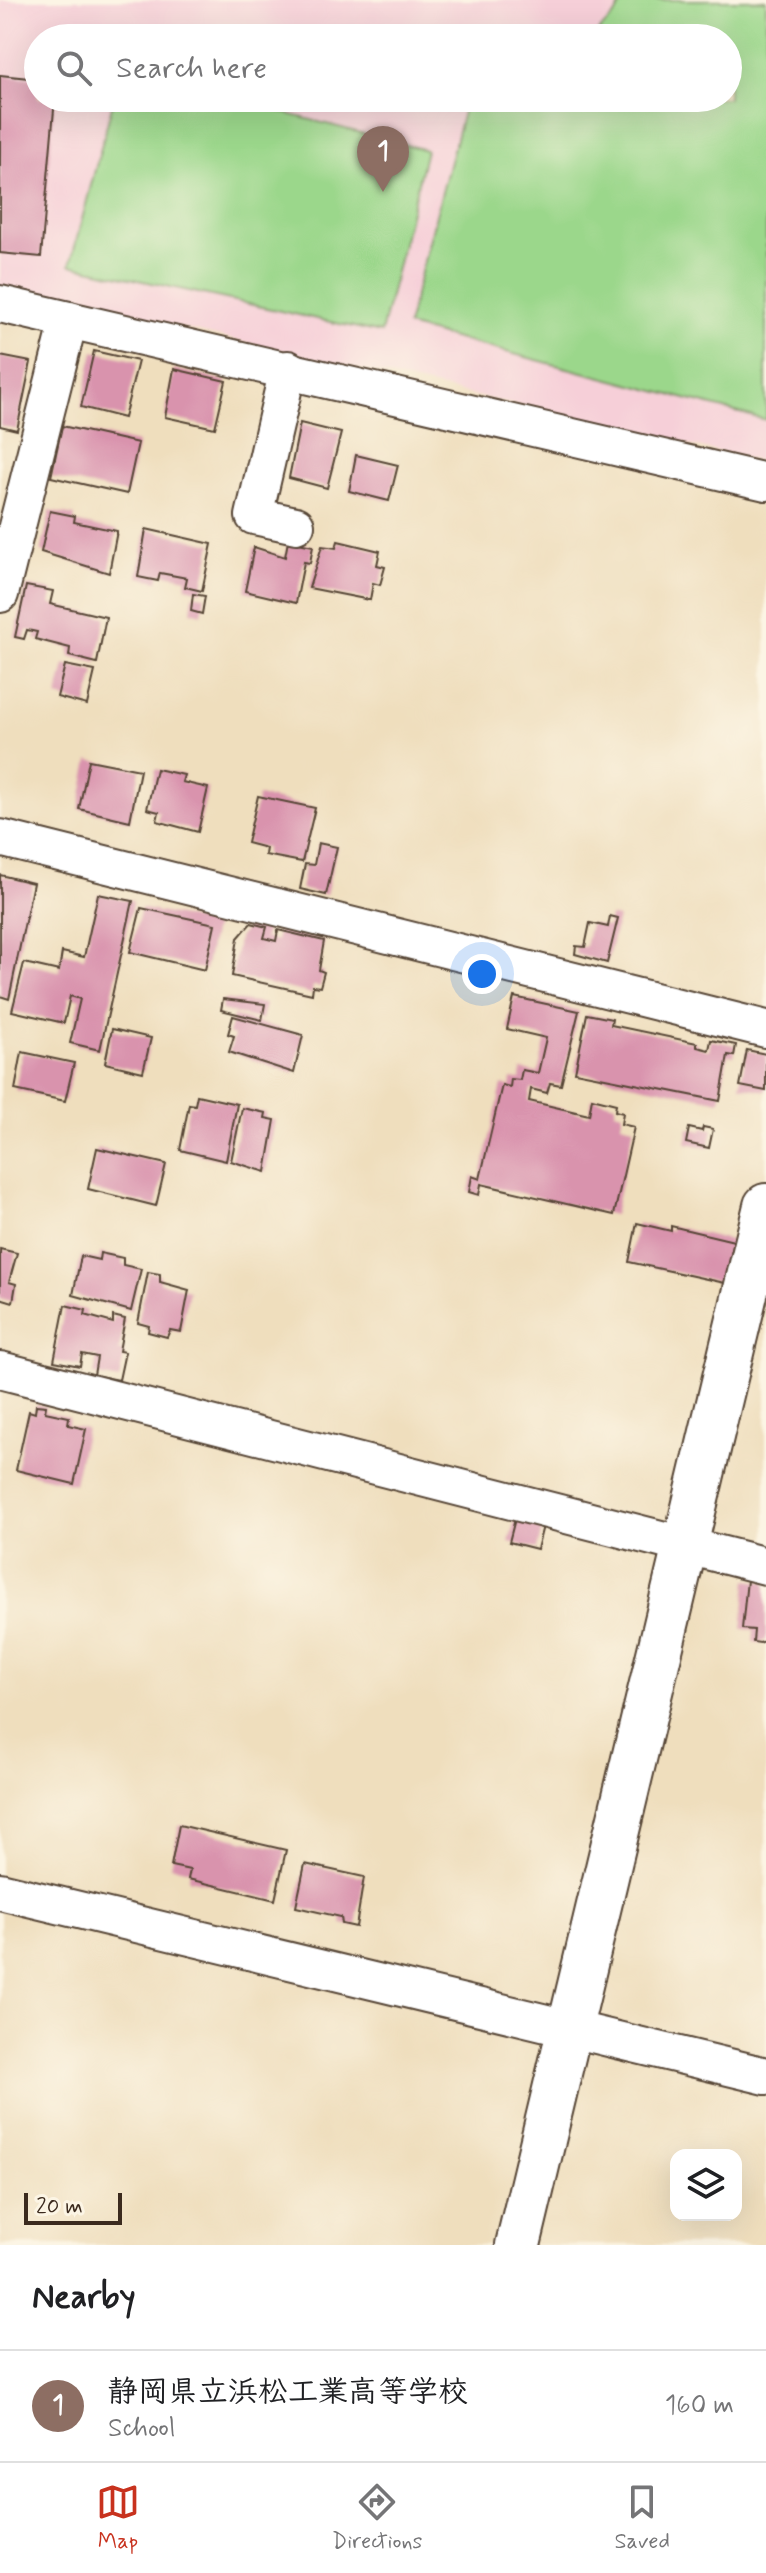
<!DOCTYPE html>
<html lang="en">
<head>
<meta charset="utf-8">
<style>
	:root { --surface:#fff; --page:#f2f2f2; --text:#202124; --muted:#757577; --line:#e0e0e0; --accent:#c8321e }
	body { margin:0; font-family:Mynerve,"Klee One",sans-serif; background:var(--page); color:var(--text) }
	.controls { position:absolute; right:24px; bottom:24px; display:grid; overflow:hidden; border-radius:16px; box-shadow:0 8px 32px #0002 }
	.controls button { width:72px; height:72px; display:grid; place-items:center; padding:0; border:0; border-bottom:2px solid var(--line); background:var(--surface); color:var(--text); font:40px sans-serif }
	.scale { position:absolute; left:24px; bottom:20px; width:98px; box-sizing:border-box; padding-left:8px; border:4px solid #3b2a1e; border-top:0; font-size:22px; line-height:28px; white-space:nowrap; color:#3b2a1e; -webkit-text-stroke:6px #fcf5e5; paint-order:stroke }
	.you { position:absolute; left:482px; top:974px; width:28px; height:28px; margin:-20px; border:6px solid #fff; border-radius:50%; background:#1a73e8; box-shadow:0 0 0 12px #1a73e833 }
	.badge { display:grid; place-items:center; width:52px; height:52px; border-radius:50%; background:var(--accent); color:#fff; font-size:26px; font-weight:700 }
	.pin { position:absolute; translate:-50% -66px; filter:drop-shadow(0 2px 4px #0008) }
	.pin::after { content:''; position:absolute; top:42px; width:28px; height:24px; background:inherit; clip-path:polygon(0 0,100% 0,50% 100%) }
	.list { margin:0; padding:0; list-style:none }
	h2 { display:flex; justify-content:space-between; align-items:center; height:104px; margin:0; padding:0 32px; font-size:34px }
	h2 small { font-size:26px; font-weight:400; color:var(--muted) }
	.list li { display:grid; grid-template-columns:52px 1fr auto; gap:24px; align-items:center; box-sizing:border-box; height:112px; padding:0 32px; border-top:2px solid var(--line) }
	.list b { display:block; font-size:30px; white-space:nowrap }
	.list p { margin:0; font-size:26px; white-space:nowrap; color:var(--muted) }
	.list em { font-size:26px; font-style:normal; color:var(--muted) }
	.icon { flex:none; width:44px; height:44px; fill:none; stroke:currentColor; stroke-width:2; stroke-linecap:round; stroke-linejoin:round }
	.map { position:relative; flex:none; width:766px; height:2245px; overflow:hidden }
	.search { position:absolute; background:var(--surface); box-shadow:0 8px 32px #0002; left:24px; right:24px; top:24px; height:88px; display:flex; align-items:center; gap:20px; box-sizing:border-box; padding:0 28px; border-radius:44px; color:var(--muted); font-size:30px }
	.sheet { height:216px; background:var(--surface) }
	nav { display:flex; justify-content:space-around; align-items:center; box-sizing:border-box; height:112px; border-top:2px solid var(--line); background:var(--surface); font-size:22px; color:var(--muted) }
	nav a { display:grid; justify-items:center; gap:4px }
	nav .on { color:var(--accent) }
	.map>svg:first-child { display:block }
	.built { fill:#f6cfd8; fill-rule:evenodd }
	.green { fill:#9bd78b; stroke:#6b8054; stroke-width:2 }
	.building { fill:#d993ad }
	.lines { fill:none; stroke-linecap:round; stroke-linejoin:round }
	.street-casing { stroke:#564536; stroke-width:40 }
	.secondary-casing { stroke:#564536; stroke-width:48 }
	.street { stroke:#fff; stroke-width:36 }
	.secondary { stroke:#fff; stroke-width:44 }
</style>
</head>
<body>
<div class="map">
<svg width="766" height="2245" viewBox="0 0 766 2245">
	<rect width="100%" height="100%" fill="#fcf5e5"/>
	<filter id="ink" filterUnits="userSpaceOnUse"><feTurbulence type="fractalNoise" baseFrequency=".0125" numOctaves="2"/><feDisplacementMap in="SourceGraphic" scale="16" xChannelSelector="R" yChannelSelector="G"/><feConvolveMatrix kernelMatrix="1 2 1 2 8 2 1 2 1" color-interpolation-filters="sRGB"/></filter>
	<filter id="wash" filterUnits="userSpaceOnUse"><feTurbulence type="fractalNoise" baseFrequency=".006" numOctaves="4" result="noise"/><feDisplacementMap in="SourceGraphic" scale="32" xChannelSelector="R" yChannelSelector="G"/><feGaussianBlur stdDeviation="1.8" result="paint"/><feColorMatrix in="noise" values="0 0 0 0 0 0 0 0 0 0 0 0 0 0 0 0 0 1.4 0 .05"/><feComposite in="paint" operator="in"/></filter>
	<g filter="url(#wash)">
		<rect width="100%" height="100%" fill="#efdebd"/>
		<path class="built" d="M0,0H766V463L0,286ZM38,38H728V98H38Z"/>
		<g class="green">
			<polygon points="623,0 766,0 766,420 407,326 465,104 485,98 728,98 728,38 592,38 616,14"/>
			<polygon points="114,98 227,98 426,150 381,333 70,265"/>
		</g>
		<g id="blocks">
			<g class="building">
				<polygon points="0,75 38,79 38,98 55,98 41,257 0,253"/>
				<polygon points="94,351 138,361 124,418 81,407"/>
				<polygon points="0,356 31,362 17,430 0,426"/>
				<polygon points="174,369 226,381 215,428 165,417"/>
				<polygon points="300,423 341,433 327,488 289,478"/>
				<polygon points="62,426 138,443 127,494 51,477"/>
				<polygon points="356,455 398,465 389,501 349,491"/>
				<polygon points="50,511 75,516 74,522 117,531 109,573 41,552"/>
				<polygon points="146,529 212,544 202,591 185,587 187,578 160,573 158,581 138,577"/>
				<polygon points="288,541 313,546 310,563 304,562 296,603 245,591 254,547 285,557"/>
				<polygon points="338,541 380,551 377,565 385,567 380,585 373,583 370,600 309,588 322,546 336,548"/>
				<polygon points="26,586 53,591 50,604 106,617 97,663 69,656 70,648 35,639 37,632 27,630 24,639 15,637"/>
				<polygon points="193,594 205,596 202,614 191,611"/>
				<polygon points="65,665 95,671 87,705 57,697"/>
				<polygon points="89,760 140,770 130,821 79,809"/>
				<polygon points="156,769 184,775 182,782 208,788 198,832 157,821 159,812 147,809"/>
				<polygon points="258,796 315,808 302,862 265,855 266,848 247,843"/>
				<polygon points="318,843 337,847 326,895 300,889 305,864 314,865"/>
				<polygon points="0,875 33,883 9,999 0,996"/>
				<polygon points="98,894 133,901 100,1050 70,1043 80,999 70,996 64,1023 12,1011 24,963 59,971 62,952 84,957"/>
				<polygon points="141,908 215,924 205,970 130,952"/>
				<polygon points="610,916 618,918 607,963 575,954 576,946 585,947 590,923 608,927"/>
				<polygon points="251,923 267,927 264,938 276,941 278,930 324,941 319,970 324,972 320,987 313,986 312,994 232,976 238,938"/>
				<polygon points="514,997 579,1011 561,1085 550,1083 547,1093 531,1089 529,1101 589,1115 592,1098 616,1104 615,1111 623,1113 621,1124 634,1127 614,1215 481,1184 479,1195 469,1192 472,1176 480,1179 502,1085 510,1087 511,1079 520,1080 522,1070 538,1073 546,1038 507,1029"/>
				<polygon points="223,999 265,1004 262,1020 221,1010"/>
				<polygon points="587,1014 612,1019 611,1025 697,1043 697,1047 709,1050 711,1040 736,1045 734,1056 728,1055 720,1101 575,1072"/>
				<polygon points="233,1016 303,1035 294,1073 229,1052 234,1036 228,1034"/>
				<polygon points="112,1029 151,1038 143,1072 105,1063"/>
				<polygon points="747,1050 766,1054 766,1091 740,1086"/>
				<polygon points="22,1052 74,1063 65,1101 15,1090"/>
				<polygon points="197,1095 237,1104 226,1161 180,1150 189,1104 195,1105"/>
				<polygon points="242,1108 266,1113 265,1118 275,1120 266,1172 231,1161"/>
				<polygon points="703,1127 713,1129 709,1148 686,1143 689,1128 702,1131"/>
				<polygon points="97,1148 166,1164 156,1206 88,1189"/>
				<polygon points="637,1223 671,1231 671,1226 734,1241 725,1283 629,1262"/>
				<polygon points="0,1249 17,1253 9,1282 16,1284 13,1302 0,1298"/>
				<polygon points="100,1253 123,1258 123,1265 141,1269 131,1311 73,1295 81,1256 99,1260"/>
				<polygon points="148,1272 160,1274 160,1282 189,1290 181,1332 170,1330 167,1337 148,1332 149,1326 138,1323"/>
				<polygon points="65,1305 86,1310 85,1315 113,1323 113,1316 125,1319 119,1351 125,1352 119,1380 94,1375 97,1357 82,1354 80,1366 54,1361"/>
				<polygon points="36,1405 46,1406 45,1412 69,1417 68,1425 86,1429 74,1484 16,1470 29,1411 35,1413"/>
				<polygon points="516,1515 544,1522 537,1549 509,1542"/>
				<polygon points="747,1580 766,1582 766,1640 760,1643 753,1642 754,1630 742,1629"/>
				<polygon points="179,1825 286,1850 275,1900 188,1879 190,1870 171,1866"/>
				<polygon points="305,1864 364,1877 356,1927 342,1924 341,1917 296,1907"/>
			</g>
		</g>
	</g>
	<g filter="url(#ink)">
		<use href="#blocks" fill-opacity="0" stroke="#564536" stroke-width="2"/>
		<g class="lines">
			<defs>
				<g id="street">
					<polyline points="0,304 766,482"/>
					<polyline points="288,369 254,516 296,525"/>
					<polyline points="0,594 69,320"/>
					<polyline points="0,838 766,1029"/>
					<polyline points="0,1370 766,1566"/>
					<polyline points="0,1891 766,2076"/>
				</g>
				<polyline id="secondary" points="518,2245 766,1206"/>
			</defs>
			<use href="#street" class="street-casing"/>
			<use href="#secondary" class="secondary-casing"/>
			<use href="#street" class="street"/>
			<use href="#secondary" class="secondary"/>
		</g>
	</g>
</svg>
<div class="controls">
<button><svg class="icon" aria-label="layers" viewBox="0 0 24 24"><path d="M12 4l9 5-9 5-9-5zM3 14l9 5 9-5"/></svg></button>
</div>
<div class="scale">20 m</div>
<div class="you"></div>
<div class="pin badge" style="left:383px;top:192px;background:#8d6e63">1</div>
<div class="search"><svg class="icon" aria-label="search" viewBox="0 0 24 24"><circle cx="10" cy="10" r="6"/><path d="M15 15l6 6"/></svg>Search here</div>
</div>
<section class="sheet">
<h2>Nearby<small></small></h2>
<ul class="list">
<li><span class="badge" style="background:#8d6e63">1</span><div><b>静岡県立浜松工業高等学校</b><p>School</p></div><em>160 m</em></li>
</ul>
</section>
<nav>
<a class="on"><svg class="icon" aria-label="map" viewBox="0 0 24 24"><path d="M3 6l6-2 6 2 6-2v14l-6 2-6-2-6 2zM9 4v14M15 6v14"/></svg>Map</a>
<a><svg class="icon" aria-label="directions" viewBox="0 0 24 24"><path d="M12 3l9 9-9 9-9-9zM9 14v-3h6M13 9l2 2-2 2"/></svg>Directions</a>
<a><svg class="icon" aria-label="saved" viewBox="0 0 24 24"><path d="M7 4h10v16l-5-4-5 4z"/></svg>Saved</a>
</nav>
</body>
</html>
